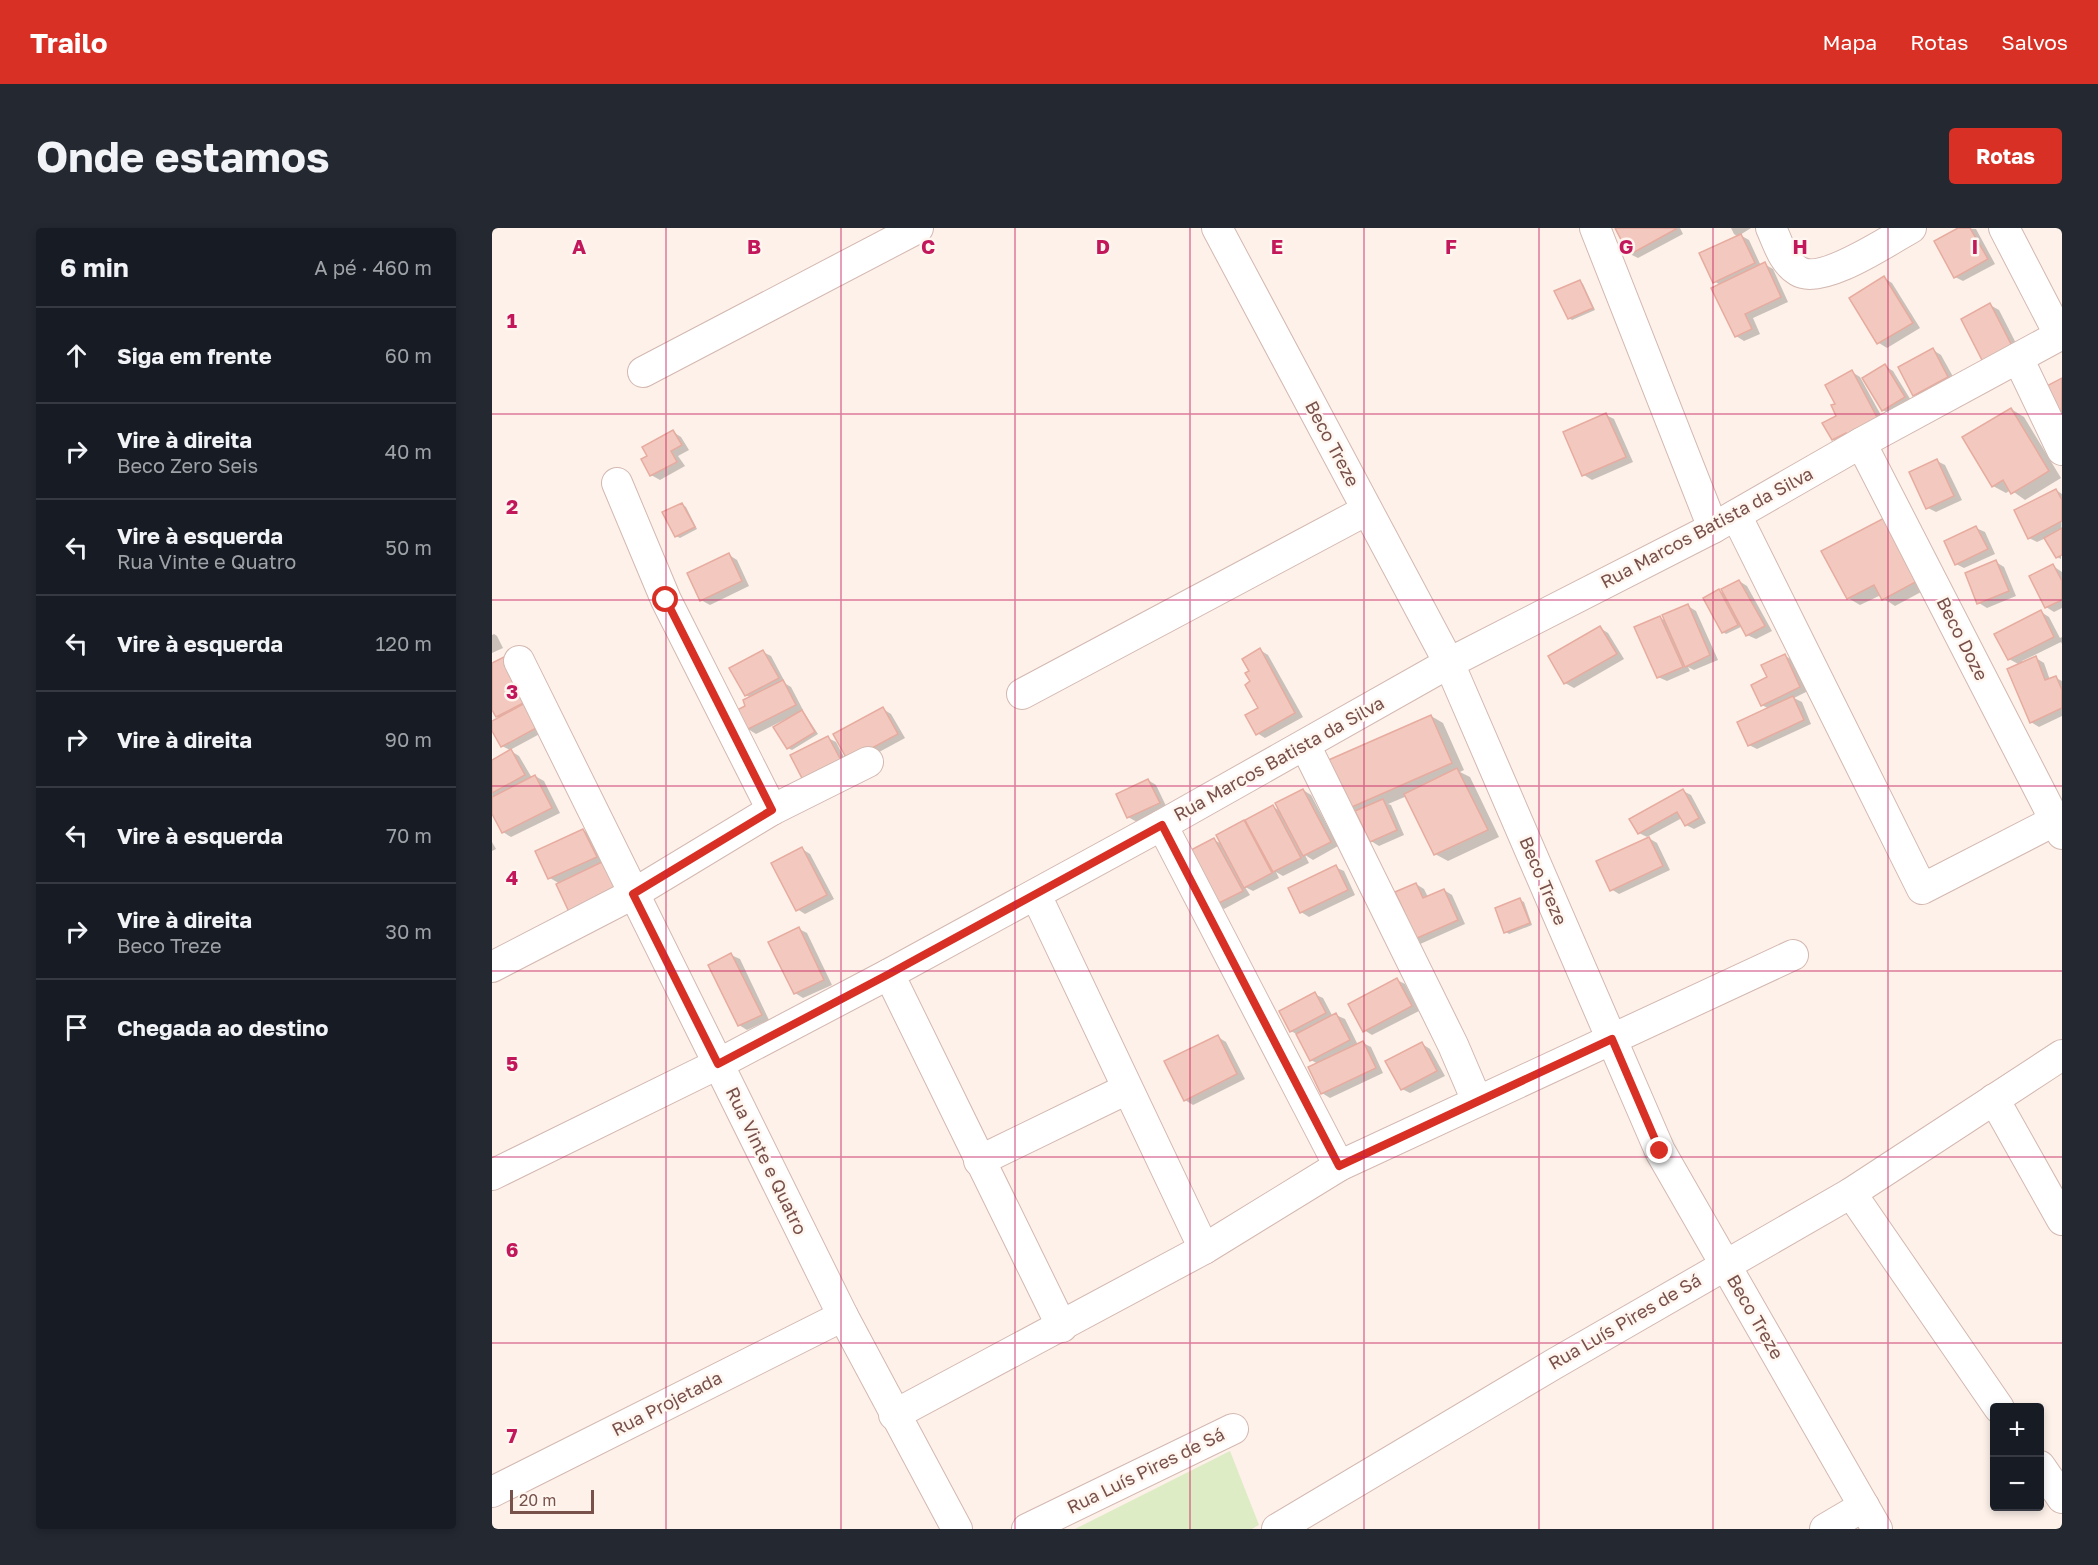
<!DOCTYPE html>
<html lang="pt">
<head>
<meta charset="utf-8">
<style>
	:root { --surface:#171b24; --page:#242831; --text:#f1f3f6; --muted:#9ea1a6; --line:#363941; --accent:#d93025 }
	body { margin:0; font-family:"Golos Text",sans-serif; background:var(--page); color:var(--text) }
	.controls { position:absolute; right:18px; bottom:18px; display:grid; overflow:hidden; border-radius:6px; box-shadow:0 3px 9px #0003 }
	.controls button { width:54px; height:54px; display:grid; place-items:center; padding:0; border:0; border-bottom:2px solid var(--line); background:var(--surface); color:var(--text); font:30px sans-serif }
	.scale { position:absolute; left:18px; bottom:15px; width:84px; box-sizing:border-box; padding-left:6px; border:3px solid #79514b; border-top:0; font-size:16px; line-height:21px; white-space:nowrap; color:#79514b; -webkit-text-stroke:4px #fff6f0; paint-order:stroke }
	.stop { position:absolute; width:18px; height:18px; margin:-14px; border:4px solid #d93025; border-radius:50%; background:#fff }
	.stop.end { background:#d93025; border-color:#fff; box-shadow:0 2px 6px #0008 }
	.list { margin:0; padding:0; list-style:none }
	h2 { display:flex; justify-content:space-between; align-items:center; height:78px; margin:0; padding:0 24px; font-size:26px }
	h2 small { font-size:20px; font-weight:400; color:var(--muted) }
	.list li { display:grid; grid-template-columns:39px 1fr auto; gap:18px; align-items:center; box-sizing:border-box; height:96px; padding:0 24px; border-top:2px solid var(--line) }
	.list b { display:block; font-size:22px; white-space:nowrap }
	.list p { margin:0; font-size:20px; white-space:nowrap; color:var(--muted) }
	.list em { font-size:20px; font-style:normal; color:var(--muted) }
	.icon { flex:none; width:33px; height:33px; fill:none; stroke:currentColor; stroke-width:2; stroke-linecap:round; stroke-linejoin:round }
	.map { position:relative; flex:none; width:1570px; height:1301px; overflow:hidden; border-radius:6px }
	header { display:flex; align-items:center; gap:36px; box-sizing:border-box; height:84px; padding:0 30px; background:var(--accent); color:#fff }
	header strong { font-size:28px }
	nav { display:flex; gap:33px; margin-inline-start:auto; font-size:21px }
	.intro { display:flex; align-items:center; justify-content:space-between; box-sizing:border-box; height:144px; padding:0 36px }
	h1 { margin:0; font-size:42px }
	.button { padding:15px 27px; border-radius:6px; background:var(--accent); color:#fff; font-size:21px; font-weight:700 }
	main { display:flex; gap:36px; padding:0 36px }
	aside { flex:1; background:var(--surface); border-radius:6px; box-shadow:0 3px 9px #0003 }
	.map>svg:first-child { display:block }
	.green { fill:#deecc6 }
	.shadow { fill:#0003 }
	.building { fill:#f3c9bf; stroke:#e7ab9f; stroke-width:1.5 }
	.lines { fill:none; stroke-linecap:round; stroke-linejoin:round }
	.minor-casing { stroke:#d3b8b0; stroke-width:32 }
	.minor { stroke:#fff; stroke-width:30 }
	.route { stroke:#d93025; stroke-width:8 }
	.grid { fill:none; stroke:#c2185b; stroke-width:1.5; stroke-opacity:0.55 }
	.labels { text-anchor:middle; stroke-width:5; stroke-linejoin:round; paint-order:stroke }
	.street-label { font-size:18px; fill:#79514b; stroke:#fff6f0 }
	.grid-label { font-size:20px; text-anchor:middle; font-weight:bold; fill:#c2185b; stroke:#fff6f0; stroke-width:5; stroke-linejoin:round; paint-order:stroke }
</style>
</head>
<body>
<header>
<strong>Trailo</strong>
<nav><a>Mapa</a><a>Rotas</a><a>Salvos</a></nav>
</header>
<div class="intro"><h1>Onde estamos</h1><a class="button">Rotas</a></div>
<main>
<aside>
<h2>6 min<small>A pé · 460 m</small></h2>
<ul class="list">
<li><svg class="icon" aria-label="ahead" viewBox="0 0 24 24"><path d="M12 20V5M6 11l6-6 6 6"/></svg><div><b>Siga em frente</b></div><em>60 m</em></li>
<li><svg class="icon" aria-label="right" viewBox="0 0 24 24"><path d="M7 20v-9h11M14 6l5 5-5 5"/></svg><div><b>Vire à direita</b><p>Beco Zero Seis</p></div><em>40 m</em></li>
<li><svg class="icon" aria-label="left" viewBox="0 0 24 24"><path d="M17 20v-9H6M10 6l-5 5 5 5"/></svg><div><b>Vire à esquerda</b><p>Rua Vinte e Quatro</p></div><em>50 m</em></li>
<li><svg class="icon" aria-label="left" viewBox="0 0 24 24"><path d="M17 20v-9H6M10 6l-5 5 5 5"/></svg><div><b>Vire à esquerda</b></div><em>120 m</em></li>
<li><svg class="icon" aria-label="right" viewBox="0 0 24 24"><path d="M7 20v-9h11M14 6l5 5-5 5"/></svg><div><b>Vire à direita</b></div><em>90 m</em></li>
<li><svg class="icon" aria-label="left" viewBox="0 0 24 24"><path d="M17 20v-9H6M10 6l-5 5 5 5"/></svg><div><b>Vire à esquerda</b></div><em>70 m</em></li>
<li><svg class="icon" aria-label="right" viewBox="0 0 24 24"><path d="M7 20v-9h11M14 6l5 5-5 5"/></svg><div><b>Vire à direita</b><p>Beco Treze</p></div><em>30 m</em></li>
<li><svg class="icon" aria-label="arrive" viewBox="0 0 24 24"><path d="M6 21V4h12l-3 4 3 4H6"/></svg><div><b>Chegada ao destino</b></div></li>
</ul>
</aside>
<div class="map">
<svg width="1570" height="1301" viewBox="0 0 1570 1301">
	<rect width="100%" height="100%" fill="#fdf1e9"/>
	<polygon class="green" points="738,1223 767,1297 760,1301 583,1301"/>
	<g class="shadow">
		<polygon points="1125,0 1188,0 1191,6 1146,30 1138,26"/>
		<polygon points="1239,0 1259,0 1248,7 1257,12 1269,38 1272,36 1281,41 1296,74 1261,90 1268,106 1252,113 1244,108 1228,57 1222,53 1246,9 1242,6"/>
		<polygon points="1469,0 1484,1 1503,36 1471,53 1463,49"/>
		<polygon points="1392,50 1400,55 1428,100 1395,120 1387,115 1359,70"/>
		<polygon points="1088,53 1091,56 1103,82 1080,92 1077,90"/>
		<polygon points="1498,77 1507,82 1528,123 1471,91"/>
		<polygon points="1441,122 1449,127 1464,154 1431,171 1423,167"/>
		<polygon points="1393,138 1401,143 1420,174 1399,187 1391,182"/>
		<polygon points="1360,144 1368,149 1396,200 1349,216 1341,211 1346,188 1345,176"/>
		<polygon points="1519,181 1532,189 1569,250 1533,272 1519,262 1514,265 1501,258"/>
		<polygon points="1114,187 1122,191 1141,234 1100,252 1092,247"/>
		<polygon points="181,204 189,209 197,222 186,228 193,238 168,252 159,247 157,228"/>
		<polygon points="1445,233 1453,237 1470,272 1444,284 1436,280"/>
		<polygon points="1564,262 1570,266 1569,331 1565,329 1554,310 1545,314 1537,310"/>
		<polygon points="190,276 194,279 205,301 188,310 184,308"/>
		<polygon points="1484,300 1493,304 1503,326 1472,340 1464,336"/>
		<polygon points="1331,324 1442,357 1403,378 1391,370 1389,367 1368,377 1356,370"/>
		<polygon points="237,327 245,332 257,358 218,377 209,372"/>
		<polygon points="1504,334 1512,339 1524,368 1495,380 1487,375"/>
		<polygon points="1561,338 1570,344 1570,380 1562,384 1554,379"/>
		<polygon points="1247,353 1255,358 1280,403 1264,411 1255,407 1251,398 1234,406 1231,404 1227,363 1234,367"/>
		<polygon points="1196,378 1204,383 1226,432 1202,442 1196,439 1198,443 1175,453 1166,449 1168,390 1174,393"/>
		<polygon points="1549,384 1557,389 1568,410 1570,409 1570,416 1569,414 1530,433 1532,436 1544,430 1552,435 1558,452 1564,450 1570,453 1570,488 1547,499 1539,494 1528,437 1517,431"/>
		<polygon points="1108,400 1116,405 1132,431 1082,460 1073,455"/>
		<polygon points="2,406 5,408 11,420 0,425 0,407"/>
		<polygon points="768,422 776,427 811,489 773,510 765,505 768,481 760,454 759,444"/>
		<polygon points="271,424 279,428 294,456 299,459 311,482 309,483 313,486 326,506 300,522 296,520 294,491 264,506 256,501 256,478 259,470 254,467"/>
		<polygon points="1293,428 1301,432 1316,463 1302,470 1310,474 1319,496 1265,521 1257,517 1277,481 1270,477 1277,450"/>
		<polygon points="0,437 55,502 18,522 10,518 0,499 0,494 8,490 5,488 0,478"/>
		<polygon points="391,481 399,486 413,510 365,536"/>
		<polygon points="939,488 951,495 972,542 968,544 978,549 1007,609 956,633 943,626 915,568 896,576 899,577 912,607 887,618 879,613 868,589 854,581"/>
		<polygon points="336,510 344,514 358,541 323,560"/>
		<polygon points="19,523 27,528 40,550 43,548 52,553 68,585 19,609 11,604 0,583 0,533"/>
		<polygon points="656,552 664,557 675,580 645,594 636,589"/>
		<polygon points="811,562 819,567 846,618 821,632 813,627 817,635 791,648 784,644 787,650 761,663 753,659 758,667 732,681 724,676 722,612 730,616 752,594 758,598 781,579 789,583"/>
		<polygon points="1191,563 1199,567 1214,595 1202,601 1194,597 1190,590 1155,609 1147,605"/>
		<polygon points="91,602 99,607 112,633 68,656 58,650 45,624"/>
		<polygon points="1155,609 1165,615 1178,642 1127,666 1119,661 1157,611"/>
		<polygon points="0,614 4,621 0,623"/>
		<polygon points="310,621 318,626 342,671 313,686 305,681"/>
		<polygon points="843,639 852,643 863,667 817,689 809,684"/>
		<polygon points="924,656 932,661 936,669 952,662 960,667 973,696 926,717 914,684"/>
		<polygon points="1028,672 1032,674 1040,697 1017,706 1014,704"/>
		<polygon points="307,701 315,705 340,757 311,770 303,765"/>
		<polygon points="239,727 248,731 277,792 255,802 247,797"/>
		<polygon points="905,752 913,756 927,783 880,807 872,802"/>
		<polygon points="822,766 831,770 841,789 844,787 853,791 866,817 871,815 879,819 891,845 838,870 830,865 826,836 819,832 806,807 799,803 789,784"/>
		<polygon points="726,809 734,814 753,851 701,877 693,872"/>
		<polygon points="930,816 938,821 953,848 918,865 910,861"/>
	</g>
	<g class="building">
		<polygon points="1123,0 1183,0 1184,1 1137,27"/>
		<polygon points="1466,0 1478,0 1496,31 1462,50 1442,13"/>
		<polygon points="1249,6 1263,35 1221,55 1207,25"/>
		<polygon points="1273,34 1289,69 1253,86 1260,101 1243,109 1219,60"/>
		<polygon points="1392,48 1421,95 1385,116 1357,70"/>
		<polygon points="1088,52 1101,80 1076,91 1062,63"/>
		<polygon points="1498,75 1520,118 1491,134 1469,91"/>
		<polygon points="1441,120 1456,149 1421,168 1406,139"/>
		<polygon points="1393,136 1413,169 1390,183 1370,150"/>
		<polygon points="1360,142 1388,195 1357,211 1354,205 1340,212 1330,195 1344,188 1339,177 1343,176 1333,157"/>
		<polygon points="1570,150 1570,199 1549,161"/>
		<polygon points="1519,180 1557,243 1519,266 1511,252 1500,259 1470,209"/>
		<polygon points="1114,185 1134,229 1090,248 1071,204"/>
		<polygon points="181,202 190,217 179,223 185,234 158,248 149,231 155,228 150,219"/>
		<polygon points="1445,231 1462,268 1434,281 1417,244"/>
		<polygon points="1564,261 1570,272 1570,293 1536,311 1522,282"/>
		<polygon points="190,275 203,299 183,309 170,284"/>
		<polygon points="1398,287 1431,350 1390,372 1382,357 1355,371 1329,323"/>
		<polygon points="1484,298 1496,321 1463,337 1452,313"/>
		<polygon points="1570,300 1570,327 1564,330 1552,310"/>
		<polygon points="237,325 250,353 208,373 195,345"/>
		<polygon points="1504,332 1517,363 1485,376 1473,345"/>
		<polygon points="1561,336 1570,353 1570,372 1553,380 1537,348"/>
		<polygon points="1247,352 1273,398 1254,408 1229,361"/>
		<polygon points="1227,361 1246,397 1230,405 1211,370"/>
		<polygon points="1196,376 1218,427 1193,439 1170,387"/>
		<polygon points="1549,382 1562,409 1516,432 1502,406"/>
		<polygon points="1168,388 1191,439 1165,450 1142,399"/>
		<polygon points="1108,398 1125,426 1072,456 1056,428"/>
		<polygon points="768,420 803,485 764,507 753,487 766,480 753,457 758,453 753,445 757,443 750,431"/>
		<polygon points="271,422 287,450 253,468 237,440"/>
		<polygon points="1293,426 1308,459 1269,478 1259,457 1275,449 1269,437"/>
		<polygon points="1544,428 1553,452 1564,448 1570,462 1570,480 1538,495 1515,441"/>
		<polygon points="12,429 35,473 4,489 0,482 0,435"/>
		<polygon points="291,452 304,477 254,502 245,482 253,478 251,472"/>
		<polygon points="1301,468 1312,492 1256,518 1245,494"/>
		<polygon points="35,474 48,498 9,519 0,503 0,493"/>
		<polygon points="391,479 406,506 356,533 341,506"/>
		<polygon points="310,482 323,504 295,521 281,499"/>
		<polygon points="939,487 960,535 853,582 832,534"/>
		<polygon points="336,508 351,536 313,556 298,527"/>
		<polygon points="19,521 33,547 0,565 0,532"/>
		<polygon points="965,540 996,602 942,627 912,566"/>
		<polygon points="43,547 60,580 10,605 0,586 0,569"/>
		<polygon points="656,551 668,575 635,590 624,566"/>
		<polygon points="811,561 839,614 811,628 783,575"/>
		<polygon points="1191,561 1207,590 1193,598 1185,584 1146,606 1137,591"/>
		<polygon points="891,571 905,602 878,614 863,583"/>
		<polygon points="781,577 809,630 781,644 753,592"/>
		<polygon points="752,592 780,645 752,660 724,607"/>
		<polygon points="91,601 105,629 56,651 43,623"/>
		<polygon points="1157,609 1171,638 1118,663 1104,633"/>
		<polygon points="722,610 751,663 723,677 695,624"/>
		<polygon points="310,619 335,667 304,683 279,635"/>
		<polygon points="110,634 125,663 78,686 64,656"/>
		<polygon points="844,637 856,662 808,685 796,660"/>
		<polygon points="924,655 931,670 952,661 966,692 916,714 904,686 912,683 903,664"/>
		<polygon points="1028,670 1038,695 1012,705 1003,680"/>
		<polygon points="307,699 332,752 302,766 276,714"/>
		<polygon points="239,725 270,787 246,798 216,737"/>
		<polygon points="905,750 920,778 871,804 856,776"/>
		<polygon points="823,764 834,785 798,804 787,783"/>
		<polygon points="844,785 858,812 818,833 804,806"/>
		<polygon points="726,807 745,846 692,873 672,833"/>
		<polygon points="871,813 884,840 829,866 816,839"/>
		<polygon points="930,814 945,843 909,862 893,833"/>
	</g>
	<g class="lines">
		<defs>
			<g id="minor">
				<polyline points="725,0 957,435 1168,923 1385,1301"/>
				<polyline points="1103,0 1221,300"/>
				<path d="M1279,0C1286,15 1291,34 1306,43C1330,58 1397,12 1419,0"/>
				<polyline points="1512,0 1568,108"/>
				<polyline points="1526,130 1570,222"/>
				<polyline points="151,144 426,0"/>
				<polyline points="1369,215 1570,606"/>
				<polyline points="125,255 174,372 280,582"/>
				<polyline points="1244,287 1430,661 1570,589"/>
				<polyline points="27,433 351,1088 465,1301"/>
				<polyline points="530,466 875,282"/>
				<polyline points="813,517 961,817 985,873"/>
				<polyline points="670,597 847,938"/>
				<polyline points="544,667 712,1021"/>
				<polyline points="0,739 141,666 280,582 376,534"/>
				<polyline points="397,746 570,1099"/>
				<polyline points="1502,871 1570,992"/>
				<polyline points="487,933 635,861"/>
				<polyline points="0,947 226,836 397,746 670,597 957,435 1221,300 1369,215 1570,106"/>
				<polyline points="1359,965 1507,1180"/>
				<polyline points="402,1187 712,1021 847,938 1301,727"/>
				<polyline points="1548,1238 1570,1270"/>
				<polyline points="0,1264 351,1088"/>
				<polyline points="535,1301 741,1201"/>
				<polyline points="785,1301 1062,1136 1359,965 1570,827"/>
				<polyline points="1333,1301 1372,1278"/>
			</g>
		</defs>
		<use href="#minor" class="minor-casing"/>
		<use href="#minor" class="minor"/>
	</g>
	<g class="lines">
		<polyline class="route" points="174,372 280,582 141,666 226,836 397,746 670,597 847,938 1120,811 1168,923"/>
	</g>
	<path class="grid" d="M174,0V1301M349,0V1301M523,0V1301M698,0V1301M872,0V1301M1047,0V1301M1221,0V1301M1396,0V1301M0,186H1570M0,372H1570M0,558H1570M0,743H1570M0,929H1570M0,1115H1570"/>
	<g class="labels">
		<g class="street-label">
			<text transform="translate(840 216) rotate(62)" y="6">Beco Treze</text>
			<text transform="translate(1215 300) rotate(-28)" y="6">Rua Marcos Batista da Silva</text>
			<text transform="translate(1470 411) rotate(63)" y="6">Beco Doze</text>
			<text transform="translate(787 531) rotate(-29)" y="6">Rua Marcos Batista da Silva</text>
			<text transform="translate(1051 653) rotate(67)" y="6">Beco Treze</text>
			<text transform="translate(274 933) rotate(64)" y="6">Rua Vinte e Quatro</text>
			<text transform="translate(1263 1089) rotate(60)" y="6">Beco Treze</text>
			<text transform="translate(1133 1094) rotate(-30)" y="6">Rua Luís Pires de Sá</text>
			<text transform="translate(175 1176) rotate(-27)" y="6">Rua Projetada</text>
			<text transform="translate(654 1243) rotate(-26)" y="6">Rua Luís Pires de Sá</text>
		</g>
	</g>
	<g class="grid-label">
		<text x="87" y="26">A</text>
		<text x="262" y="26">B</text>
		<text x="436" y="26">C</text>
		<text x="611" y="26">D</text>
		<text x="785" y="26">E</text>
		<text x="959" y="26">F</text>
		<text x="1134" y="26">G</text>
		<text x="1308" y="26">H</text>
		<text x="1483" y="26">I</text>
		<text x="20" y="100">1</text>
		<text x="20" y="286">2</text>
		<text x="20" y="471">3</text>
		<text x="20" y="657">4</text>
		<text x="20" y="843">5</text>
		<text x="20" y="1029">6</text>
		<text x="20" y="1215">7</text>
	</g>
</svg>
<div class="controls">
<button>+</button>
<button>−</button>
</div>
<div class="scale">20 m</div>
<div class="stop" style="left:174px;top:372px"></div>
<div class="stop end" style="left:1168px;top:923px"></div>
</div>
</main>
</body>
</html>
